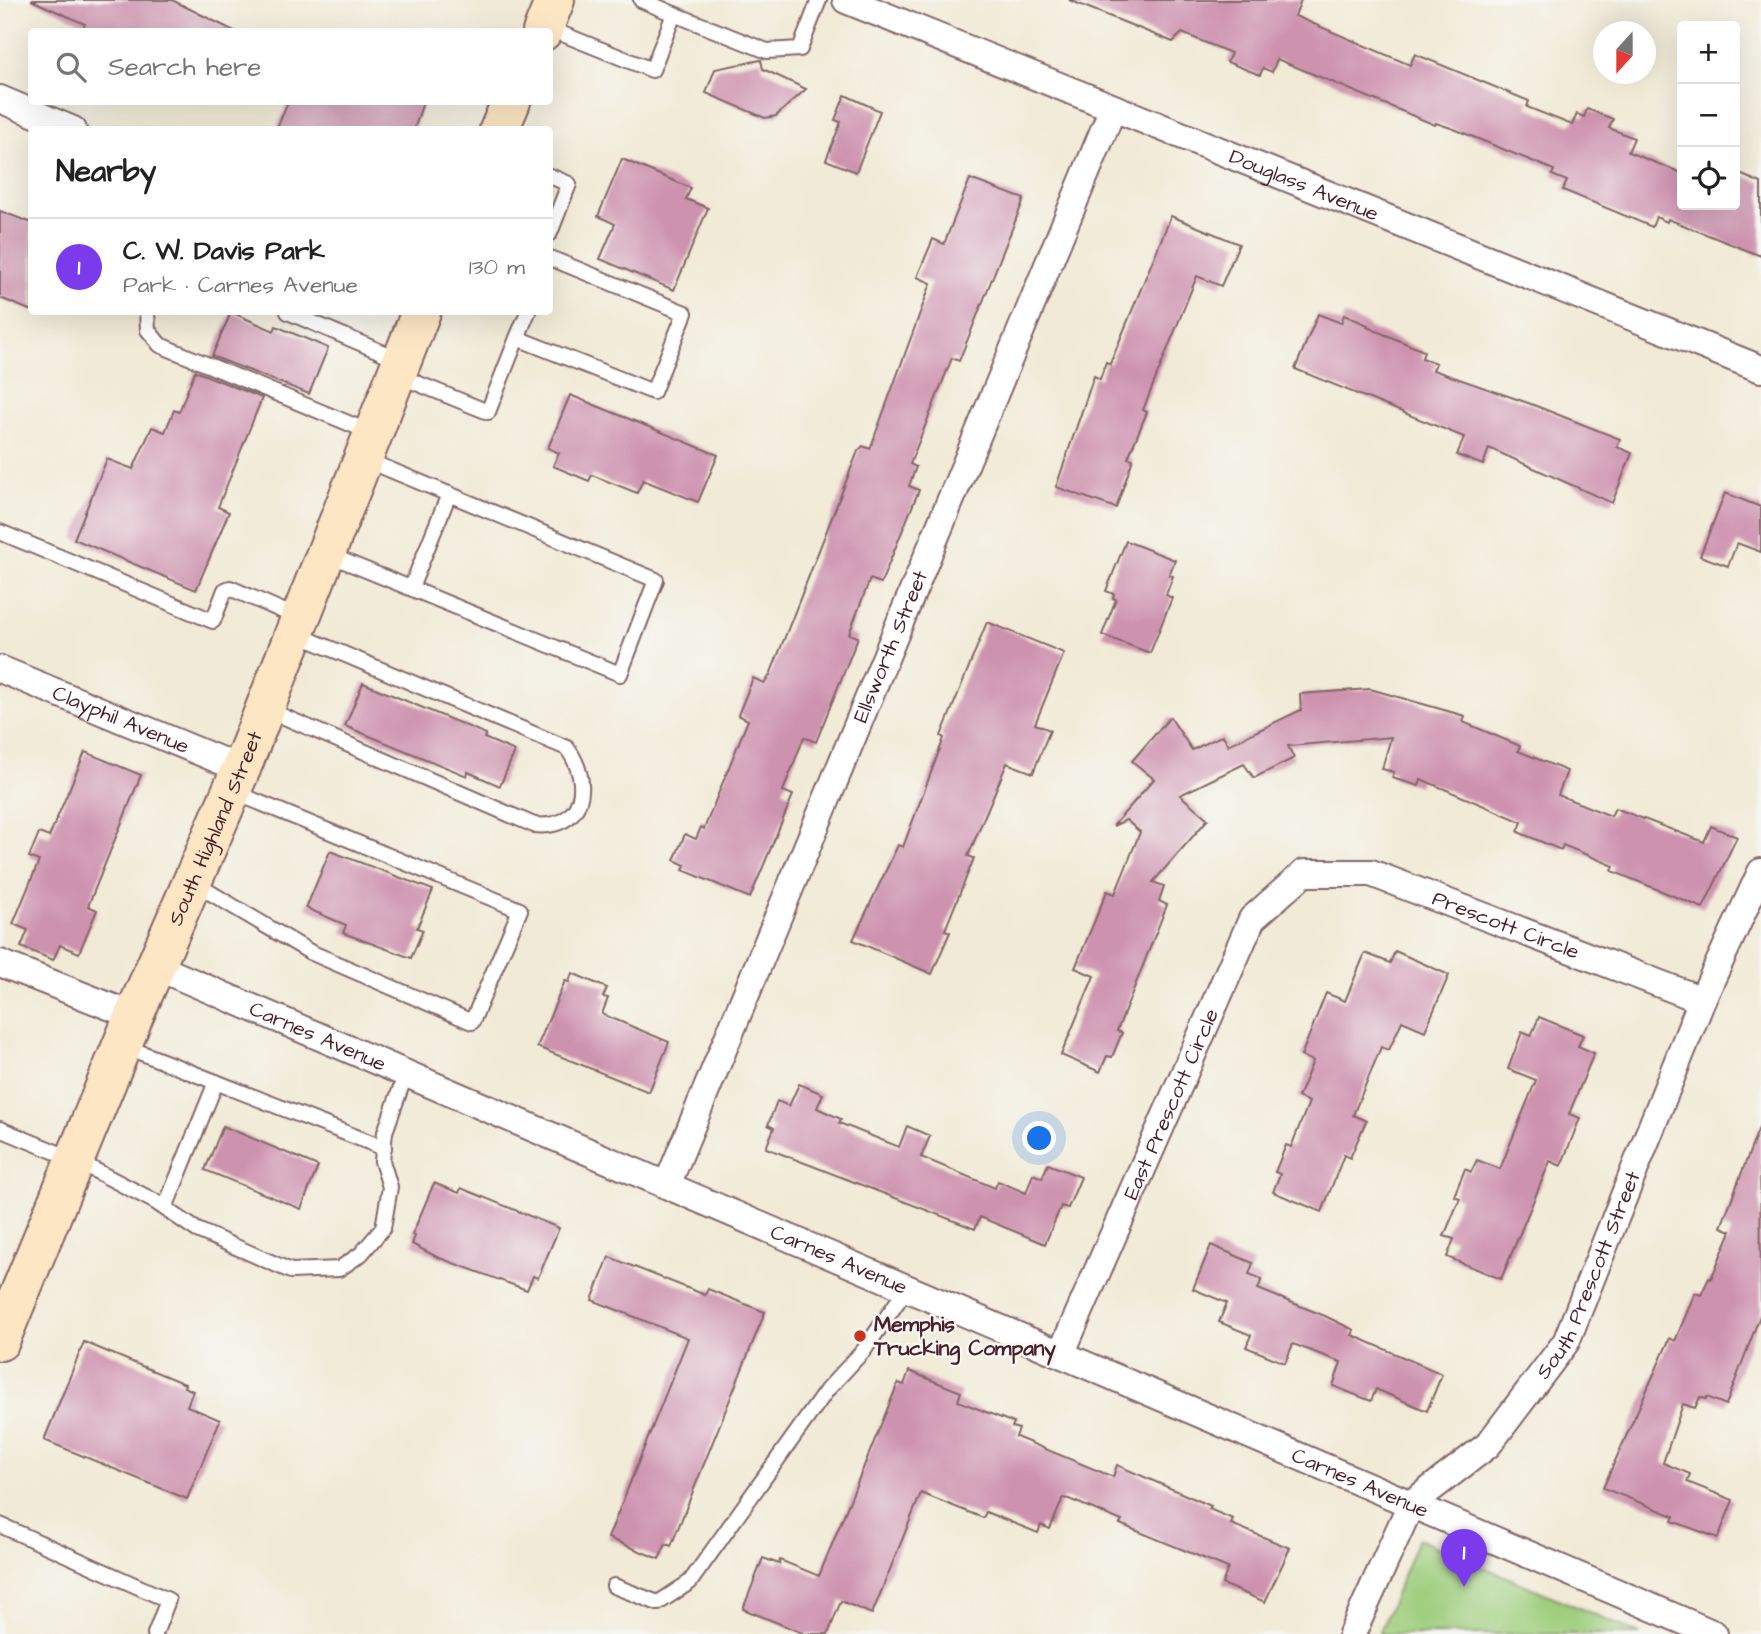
<!DOCTYPE html>
<html lang="en">
<head>
<meta charset="utf-8">
<style>
	:root { --surface:#fff; --page:#f2f2f2; --text:#222; --muted:#767676; --line:#e0e0e0; --accent:#7c3aed }
	body { margin:0; font-family:"Architects Daughter",sans-serif; background:var(--page); color:var(--text) }
	.controls { position:absolute; right:21px; top:21px; display:grid; overflow:hidden; border-radius:7px; box-shadow:0 7px 28px #0002 }
	.controls button { width:63px; height:63px; display:grid; place-items:center; padding:0; border:0; border-bottom:2px solid var(--line); background:var(--surface); color:var(--text); font:35px sans-serif }
	.compass { position:absolute; left:1593px; top:21px; width:63px; height:63px; border-radius:50%; background:var(--surface); box-shadow:0 7px 28px #0002; rotate:201deg }
	.you { position:absolute; left:1040px; top:1139px; width:24px; height:24px; margin:-18px; border:5px solid #fff; border-radius:50%; background:#1a73e8; box-shadow:0 0 0 10px #1a73e833 }
	.badge { display:grid; place-items:center; width:46px; height:46px; border-radius:50%; background:var(--accent); color:#fff; font-size:23px; font-weight:700 }
	.pin { position:absolute; translate:-50% -58px; filter:drop-shadow(0 2px 4px #0008) }
	.pin::after { content:''; position:absolute; top:37px; width:24px; height:21px; background:inherit; clip-path:polygon(0 0,100% 0,50% 100%) }
	.list { margin:0; padding:0; list-style:none }
	h2 { display:flex; justify-content:space-between; align-items:center; height:91px; margin:0; padding:0 28px; font-size:30px }
	h2 small { font-size:23px; font-weight:400; color:var(--muted) }
	.list li { display:grid; grid-template-columns:46px 1fr auto; gap:21px; align-items:center; box-sizing:border-box; height:98px; padding:0 28px; border-top:2px solid var(--line) }
	.list b { display:block; font-size:26px; white-space:nowrap }
	.list p { margin:0; font-size:23px; white-space:nowrap; color:var(--muted) }
	.list em { font-size:23px; font-style:normal; color:var(--muted) }
	.icon { flex:none; width:38px; height:38px; fill:none; stroke:currentColor; stroke-width:2; stroke-linecap:round; stroke-linejoin:round }
	.map { position:relative; flex:none; width:1761px; height:1634px; overflow:hidden }
	.search { position:absolute; background:var(--surface); box-shadow:0 7px 28px #0002; left:28px; top:28px; width:525px; height:77px; display:flex; align-items:center; gap:18px; box-sizing:border-box; padding:0 24px; border-radius:7px; color:var(--muted); font-size:26px }
	.panel { position:absolute; background:var(--surface); box-shadow:0 7px 28px #0002; left:28px; top:126px; width:525px; height:189px; border-radius:7px }
	.map>svg:first-child { display:block }
	.green { fill:#9ece7d; stroke:#747654; stroke-width:2 }
	.building { fill:#cd92ae }
	.lines { fill:none; stroke-linecap:round; stroke-linejoin:round }
	.lane-casing { stroke:#846667; stroke-width:18 }
	.street-casing { stroke:#846667; stroke-width:30 }
	.secondary-casing { stroke:#846667; stroke-width:42 }
	.lane { stroke:#fff; stroke-width:14 }
	.street { stroke:#fff; stroke-width:26 }
	.secondary { stroke:#fce6c4; stroke-width:38 }
	.poi-dot { fill:#c8321e; stroke:#f6f6f2; stroke-width:2.5 }
	.labels { text-anchor:middle; stroke-width:5; stroke-linejoin:round; paint-order:stroke }
	.street-label { font-size:21px; fill:#4a1f2b; stroke:#f6f6f2 }
	.poi-label { font-size:21px; font-weight:bold; fill:#4a1f2b; stroke:#f6f6f2; text-anchor:start }
</style>
</head>
<body>
<div class="map">
<svg width="1761" height="1634" viewBox="0 0 1761 1634">
	<rect width="100%" height="100%" fill="#f6f6f2"/>
	<filter id="ink" filterUnits="userSpaceOnUse"><feTurbulence type="fractalNoise" baseFrequency=".0143" numOctaves="2"/><feDisplacementMap in="SourceGraphic" scale="14" xChannelSelector="R" yChannelSelector="G"/><feConvolveMatrix kernelMatrix="1 2 1 2 8 2 1 2 1" color-interpolation-filters="sRGB"/></filter>
	<filter id="wash" filterUnits="userSpaceOnUse"><feTurbulence type="fractalNoise" baseFrequency=".00686" numOctaves="4" result="noise"/><feDisplacementMap in="SourceGraphic" scale="28" xChannelSelector="R" yChannelSelector="G"/><feGaussianBlur stdDeviation="1.57" result="paint"/><feColorMatrix in="noise" values="0 0 0 0 0 0 0 0 0 0 0 0 0 0 0 0 0 1.4 0 .05"/><feComposite in="paint" operator="in"/></filter>
	<g filter="url(#wash)">
		<rect width="100%" height="100%" fill="#f1ead6"/>
		<polygon class="green" points="1418,1539 1640,1634 1379,1634"/>
		<g id="blocks">
			<g class="building">
				<polygon points="31,0 172,0 236,32 82,32 85,24"/>
				<polygon points="1069,0 1301,0 1295,16 1410,65 1415,54 1529,101 1527,107 1572,125 1577,114 1584,117 1587,109 1613,119 1609,128 1634,138 1628,152 1682,173 1682,205 1735,205 1735,172 1761,183 1761,256 1668,219 1667,222 1656,217 1652,227 1563,190 1567,181 1552,175 1554,170 1454,129 1436,123 1435,125 1277,59 1272,72 1263,68 1260,75 1227,62 1231,53 1182,33 1173,42"/>
				<polygon points="761,60 763,69 806,89 776,116 765,118 706,93 715,69"/>
				<polygon points="845,95 880,111 856,172 826,160 841,122 835,120"/>
				<polygon points="288,102 423,102 414,130 276,130"/>
				<polygon points="622,159 691,188 686,199 708,208 674,290 600,259 615,224 598,216"/>
				<polygon points="970,179 1024,199 959,361 952,358 910,464 916,467 909,486 919,490 881,583 870,579 849,634 858,637 816,742 804,737 783,791 793,795 750,898 683,870 685,865 674,860 685,834 696,839 701,827 704,829 748,720 738,715 753,678 764,683 770,675 858,451 863,446 870,449 931,283 917,277 933,239 944,244"/>
				<polygon points="0,211 32,223 32,311 0,298"/>
				<polygon points="1171,216 1239,244 1221,286 1197,276 1143,410 1147,412 1128,458 1133,459 1116,508 1056,487 1094,376 1100,379 1106,362 1110,364"/>
				<polygon points="231,312 274,331 276,326 328,348 309,394 212,356"/>
				<polygon points="1318,314 1341,323 1344,315 1368,325 1367,327 1424,351 1422,358 1436,363 1433,370 1531,404 1620,439 1617,447 1632,453 1612,503 1489,448 1483,465 1457,455 1464,437 1295,369"/>
				<polygon points="195,371 262,398 218,507 229,512 196,590 74,539 107,459 133,469 152,427 165,432 174,410 179,412"/>
				<polygon points="570,395 718,455 698,502 643,480 637,493 592,475 589,481 553,466 559,453 548,448"/>
				<polygon points="1725,493 1761,507 1761,552 1737,543 1728,566 1700,556"/>
				<polygon points="1126,541 1175,560 1169,575 1173,576 1166,595 1172,598 1150,653 1102,635 1116,599 1113,598 1114,594 1106,591"/>
				<polygon points="987,622 1064,653 1035,724 1050,730 1033,773 1007,763 968,856 974,858 945,930 950,932 932,974 853,940 898,845 903,847 944,738 941,736"/>
				<polygon points="363,683 486,734 484,738 515,751 500,786 468,772 467,776 345,726"/>
				<polygon points="1370,689 1465,716 1463,722 1520,746 1518,751 1567,771 1558,795 1611,816 1615,808 1704,842 1711,826 1737,837 1703,908 1612,871 1614,866 1563,845 1561,850 1518,832 1522,822 1421,779 1419,786 1392,778 1394,772 1382,769 1391,737 1288,746 1294,758 1254,778 1244,764 1180,795 1208,819 1153,882 1164,886 1159,901 1167,905 1117,1031 1122,1033 1112,1057 1107,1056 1100,1072 1061,1055 1094,976 1075,968 1107,891 1115,894 1140,832 1126,820 1113,826 1154,779 1132,761 1170,717 1192,750 1223,735 1228,745 1301,710 1300,694"/>
				<polygon points="85,752 141,775 88,906 97,910 79,953 60,945 53,960 21,947 28,930 13,924 39,861 29,857 39,833 49,837"/>
				<polygon points="330,851 433,890 417,928 423,930 411,958 343,933 346,925 306,908"/>
				<polygon points="1395,951 1449,975 1425,1031 1402,1021 1389,1050 1381,1047 1353,1115 1366,1121 1350,1158 1344,1155 1322,1212 1273,1192 1280,1174 1275,1172 1286,1145 1291,1147 1309,1102 1298,1097 1313,1061 1301,1056 1326,993 1345,1001 1365,953 1390,963"/>
				<polygon points="572,973 607,988 603,997 608,998 602,1014 669,1042 649,1092 537,1047 565,981 569,982"/>
				<polygon points="1539,1017 1583,1035 1578,1046 1594,1053 1569,1114 1580,1118 1561,1166 1550,1161 1501,1279 1447,1257 1454,1239 1444,1236 1460,1198 1454,1196 1465,1169 1471,1172 1477,1160 1500,1169 1536,1080 1508,1069 1522,1032 1531,1036"/>
				<polygon points="799,1084 823,1094 817,1108 841,1119 839,1123 899,1147 907,1126 930,1136 921,1157 995,1188 998,1181 1026,1193 1033,1174 1042,1178 1048,1164 1081,1177 1068,1208 1061,1206 1045,1244 980,1217 975,1229 766,1148 774,1128 768,1125 777,1101 789,1106"/>
				<polygon points="1760,1125 1761,1313 1726,1405 1707,1397 1706,1399 1700,1397 1695,1408 1683,1404 1663,1463 1690,1474 1687,1482 1733,1500 1718,1538 1672,1521 1674,1516 1603,1488 1670,1338 1675,1341 1695,1293 1701,1295 1709,1278 1711,1279 1731,1231 1721,1227"/>
				<polygon points="223,1126 318,1166 301,1209 205,1170"/>
				<polygon points="434,1183 459,1193 461,1188 559,1228 538,1278 533,1276 527,1290 437,1257 412,1244 415,1236 412,1235"/>
				<polygon points="1211,1245 1253,1263 1249,1274 1262,1279 1258,1289 1325,1316 1354,1330 1352,1335 1442,1374 1427,1411 1376,1389 1371,1401 1333,1386 1341,1362 1293,1344 1285,1363 1246,1347 1251,1335 1219,1322 1227,1303 1193,1289"/>
				<polygon points="609,1257 705,1295 708,1289 765,1312 671,1546 666,1544 659,1559 608,1538 688,1338 592,1300"/>
				<polygon points="84,1342 185,1384 184,1387 193,1391 187,1406 220,1420 187,1499 44,1440"/>
				<polygon points="909,1371 961,1392 958,1401 1014,1423 1012,1427 1019,1429 1016,1437 1113,1477 1117,1465 1211,1506 1209,1509 1233,1519 1231,1524 1290,1548 1265,1602 1222,1584 1228,1568 1120,1524 1122,1521 1069,1499 1063,1498 1050,1529 1041,1525 1038,1533 986,1512 983,1518 921,1493 872,1614 841,1601 828,1634 805,1634 743,1609 763,1558 779,1564 780,1560 819,1576 898,1383 904,1385"/>
			</g>
		</g>
	</g>
	<g filter="url(#ink)">
		<use href="#blocks" fill-opacity="0" stroke="#846667" stroke-width="2"/>
		<g class="lines">
			<defs>
				<g id="lane">
					<polyline points="674,14 767,51 800,49 819,0"/>
					<polyline points="545,27 652,70 674,14 641,0"/>
					<polyline points="550,176 569,184 550,233"/>
					<polyline points="147,312 148,330 160,345 372,433"/>
					<polyline points="288,312 400,360"/>
					<polyline points="517,338 528,312"/>
					<polyline points="397,375 488,412 517,338 653,392 685,313 550,258"/>
					<polyline points="0,532 213,621 225,590 230,588 299,618"/>
					<polyline points="327,554 620,674 656,580 364,459"/>
					<polyline points="411,588 449,494"/>
					<path d="M266,709L534,825C584,830 593,783 567,748L296,634"/>
					<polyline points="194,883 310,952 472,1022 520,910 234,792"/>
					<polyline points="124,1046 384,1148"/>
					<polyline points="0,1129 75,1160 154,1201 197,1230 291,1271 339,1269 361,1254 383,1228 390,1187 382,1161 385,1132 406,1073"/>
					<polyline points="165,1208 216,1082"/>
					<polyline points="0,1525 168,1600 155,1634"/>
					<polyline points="614,1586 658,1603 690,1582 827,1390 864,1350 907,1288"/>
				</g>
				<g id="street">
					<path id="s1" d="M846,0L1761,369"/>
					<polyline points="0,99 73,130"/>
					<path id="s2" d="M0,669L241,769"/>
					<polyline points="0,963 134,1016"/>
					<path id="s3" d="M157,967L1714,1634"/>
					<path id="s4" d="M667,1185L1113,108"/>
					<path id="s5" d="M1061,1354L1252,919L1304,873H1371L1702,1000"/>
					<path id="s6" d="M1352,1634L1411,1504L1488,1445L1566,1342L1702,1000L1761,872"/>
				</g>
				<g id="secondary">
					<polyline points="542,32 555,0"/>
					<polyline points="499,130 511,102"/>
					<path id="s7" d="M0,1341L134,1016L241,769L421,312"/>
				</g>
			</defs>
			<use href="#lane" class="lane-casing"/>
			<use href="#street" class="street-casing"/>
			<use href="#secondary" class="secondary-casing"/>
			<use href="#lane" class="lane"/>
			<use href="#street" class="street"/>
			<use href="#secondary" class="secondary"/>
		</g>
	</g>
	<circle class="poi-dot" cx="860" cy="1336" r="7"/>
	<g class="labels">
		<g class="street-label">
			<text dy="7" stroke="none"><textPath href="#s1" startOffset="494">Douglass Avenue</textPath></text>
			<text dy="7" stroke="none"><textPath href="#s4" startOffset="583">Ellsworth Street</textPath></text>
			<text dy="7" stroke="none"><textPath href="#s2" startOffset="131">Clayphil Avenue</textPath></text>
			<text dy="7" stroke="none"><textPath href="#s7" startOffset="556">South Highland Street</textPath></text>
			<text dy="7" stroke="none"><textPath href="#s5" startOffset="756">Prescott Circle</textPath></text>
			<text dy="7" stroke="none"><textPath href="#s3" startOffset="175">Carnes Avenue</textPath></text>
			<text dy="7" stroke="none"><textPath href="#s5" startOffset="273">East Prescott Circle</textPath></text>
			<text dy="7" stroke="none"><textPath href="#s3" startOffset="742">Carnes Avenue</textPath></text>
			<text dy="7" stroke="none"><textPath href="#s6" startOffset="439">South Prescott Street</textPath></text>
			<text dy="7" stroke="none"><textPath href="#s3" startOffset="1309">Carnes Avenue</textPath></text>
		</g>
		<g class="poi-label">
			<text x="874" y="1331">Memphis<tspan x="874" dy="24">Trucking Company</tspan></text>
		</g>
	</g>
</svg>
<div class="controls">
<button>+</button>
<button>−</button>
<button><svg class="icon" aria-label="locate" viewBox="0 0 24 24"><circle cx="12" cy="12" r="6"/><path d="M12 2v4M12 18v4M2 12h4M18 12h4"/></svg></button>
</div>
<svg class="compass" viewBox="-18 -18 36 36"><path d="M0-13l5 13h-10z" fill="#e53935"/><path d="M0 13l5-13h-10z" fill="#767676"/></svg>
<div class="you"></div>
<div class="pin badge" style="left:1464px;top:1587px">1</div>
<div class="search"><svg class="icon" aria-label="search" viewBox="0 0 24 24"><circle cx="10" cy="10" r="6"/><path d="M15 15l6 6"/></svg>Search here</div>
<section class="panel">
<h2>Nearby<small></small></h2>
<ul class="list">
<li><span class="badge">1</span><div><b>C. W. Davis Park</b><p>Park · Carnes Avenue</p></div><em>130 m</em></li>
</ul>
</section>
</div>
</body>
</html>
